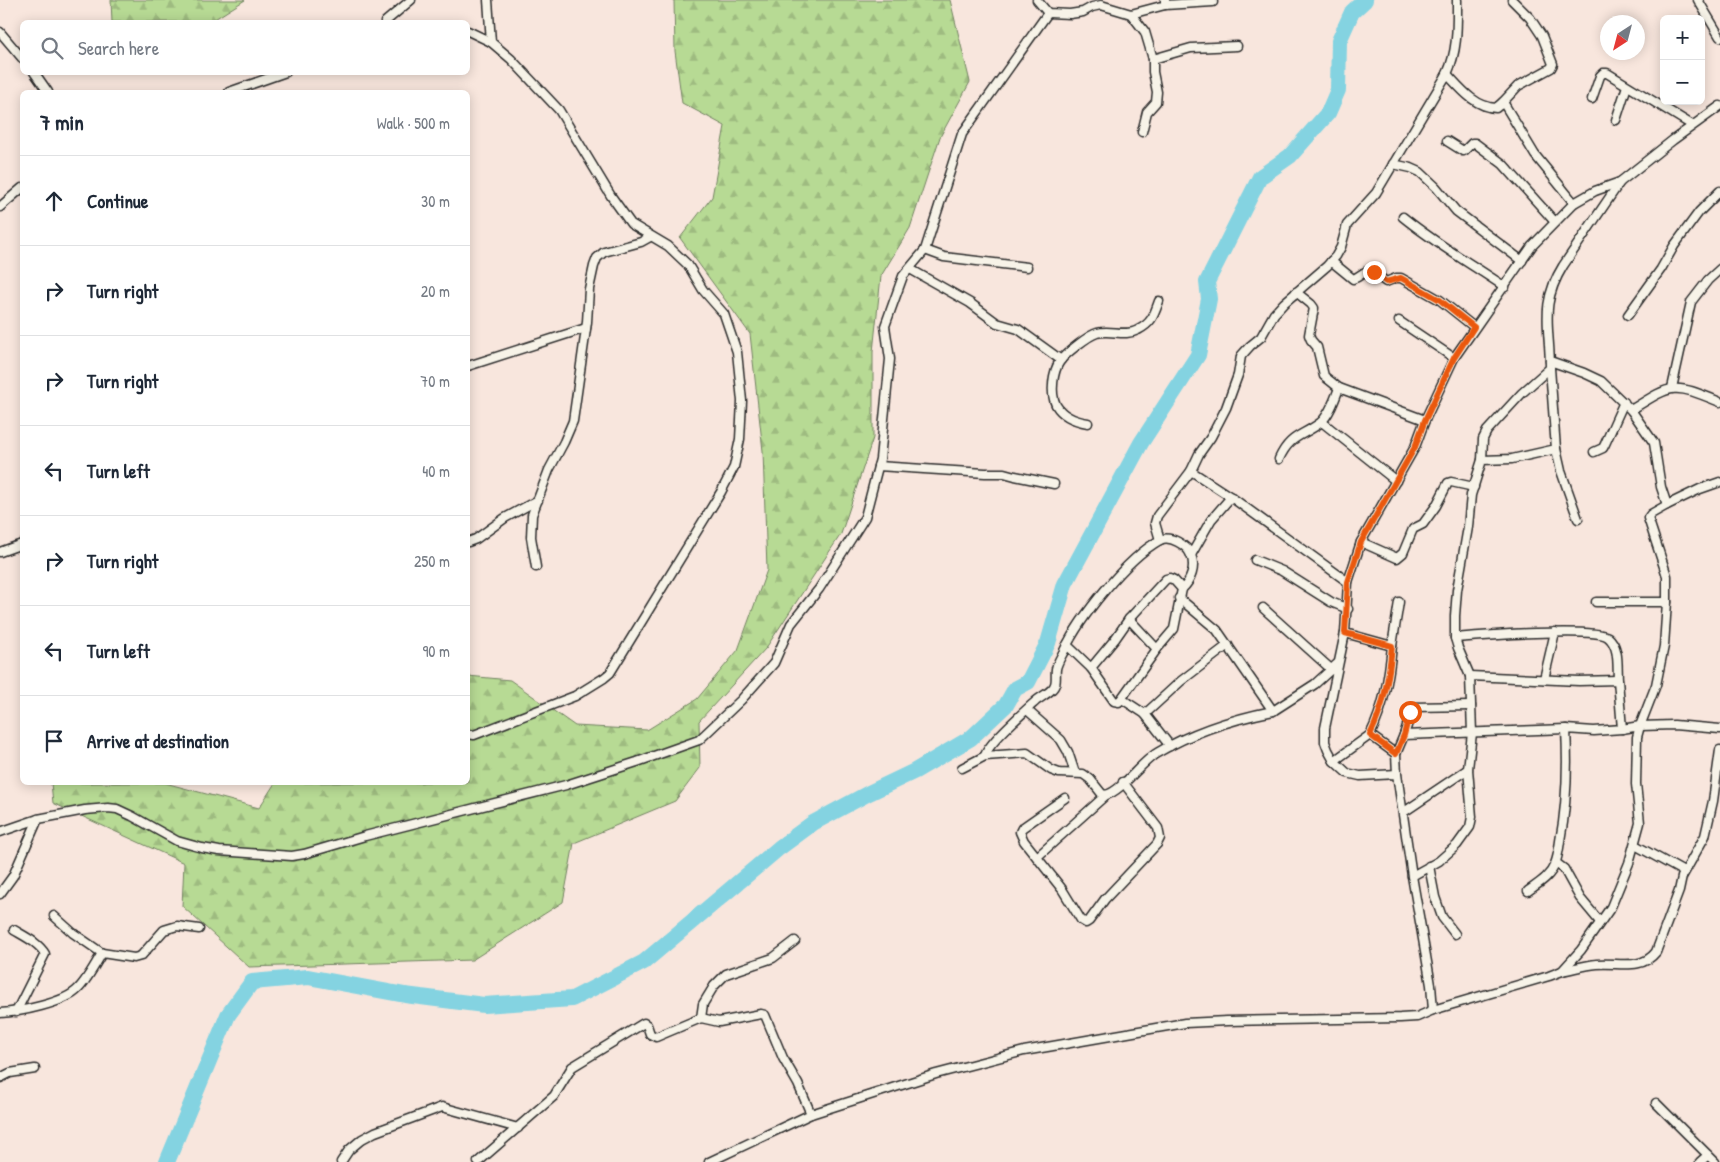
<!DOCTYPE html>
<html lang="en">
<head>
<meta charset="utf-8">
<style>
	:root { --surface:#fff; --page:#f2f2f3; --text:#1f2937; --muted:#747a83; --line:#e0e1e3 }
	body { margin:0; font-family:"Patrick Hand",sans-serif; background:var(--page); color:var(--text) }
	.controls { position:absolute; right:15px; top:15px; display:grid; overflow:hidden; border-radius:8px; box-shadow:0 2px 12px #0003 }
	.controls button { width:45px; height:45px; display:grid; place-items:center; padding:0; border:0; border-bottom:1px solid var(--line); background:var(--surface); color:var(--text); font:25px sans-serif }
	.compass { position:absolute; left:1600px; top:15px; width:45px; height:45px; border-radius:50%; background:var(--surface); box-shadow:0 2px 12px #0003; rotate:216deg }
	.stop { position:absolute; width:15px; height:15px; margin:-11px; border:4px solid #ea580c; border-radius:50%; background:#fff }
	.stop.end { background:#ea580c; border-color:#fff; box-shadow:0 1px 5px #0008 }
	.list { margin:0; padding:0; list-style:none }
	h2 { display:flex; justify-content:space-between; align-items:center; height:65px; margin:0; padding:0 20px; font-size:21px }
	h2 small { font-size:16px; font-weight:400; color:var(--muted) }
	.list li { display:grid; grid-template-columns:32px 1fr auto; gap:15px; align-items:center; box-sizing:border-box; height:90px; padding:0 20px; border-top:1px solid var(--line) }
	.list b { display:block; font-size:19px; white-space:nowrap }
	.list em { font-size:16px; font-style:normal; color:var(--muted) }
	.icon { flex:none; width:28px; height:28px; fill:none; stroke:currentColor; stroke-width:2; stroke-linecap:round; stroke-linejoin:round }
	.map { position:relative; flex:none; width:1720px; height:1162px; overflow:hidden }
	.search { position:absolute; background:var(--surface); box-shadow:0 2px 12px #0003; left:20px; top:20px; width:450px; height:55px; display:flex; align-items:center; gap:12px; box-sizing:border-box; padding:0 18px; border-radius:8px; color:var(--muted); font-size:19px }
	.panel { position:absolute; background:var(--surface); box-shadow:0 2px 12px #0003; left:20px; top:90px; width:450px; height:695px; border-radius:8px }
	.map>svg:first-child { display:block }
	.forest { fill:url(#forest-firs); stroke:#718260 }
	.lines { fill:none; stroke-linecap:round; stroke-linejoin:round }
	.river { stroke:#84d3e1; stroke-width:16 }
	.minor-casing { stroke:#2b2b2b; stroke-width:11 }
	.minor { stroke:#f7f3e8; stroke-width:8 }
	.route { stroke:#ea580c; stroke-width:6 }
</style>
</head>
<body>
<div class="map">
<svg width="1720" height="1162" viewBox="0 0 1720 1162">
	<defs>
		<pattern id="forest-firs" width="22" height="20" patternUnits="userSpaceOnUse" patternTransform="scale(1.25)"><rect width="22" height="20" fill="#b7da94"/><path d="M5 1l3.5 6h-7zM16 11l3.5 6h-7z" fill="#9ebb80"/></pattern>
	</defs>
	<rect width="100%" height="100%" fill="#f8e6dd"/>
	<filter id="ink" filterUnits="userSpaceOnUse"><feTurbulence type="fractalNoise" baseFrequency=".02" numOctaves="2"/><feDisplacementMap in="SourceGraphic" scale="10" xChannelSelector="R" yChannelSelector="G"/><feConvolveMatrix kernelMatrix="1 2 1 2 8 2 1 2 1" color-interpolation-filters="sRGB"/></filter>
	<g filter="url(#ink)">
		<g class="forest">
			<polygon points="111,0 245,0 210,22 112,22"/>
			<polygon points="674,0 950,0 970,82 940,137 910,228 881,276 873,352 873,438 841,534 766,648 699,721 700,768 675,801 574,843 563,902 472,960 249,967 182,906 184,863 53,803 51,783 165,783 259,808 275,783 468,782 468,676 510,680 575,726 647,730 697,699 738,650 767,570 763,451 750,334 680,238 712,197 725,126 682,103 675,51"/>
		</g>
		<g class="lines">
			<polyline class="river" points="167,1162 228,1015 252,982 308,977 405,995 484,1005 572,999 644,962 779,848 813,823 869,793 915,771 971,738 1006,705 1015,689 1028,682 1048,643 1065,584 1141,443 1198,355 1209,299 1207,282 1260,177 1290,156 1328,113 1338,90 1339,41 1352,12 1365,0"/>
			<defs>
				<g id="minor">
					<polyline points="488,0 491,42"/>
					<polyline points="1037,0 1048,13 1070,14 1083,12 1092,7 1101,5 1131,14 1165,5 1165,0"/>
					<polyline points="1512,0 1530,18 1542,36 1553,64 1551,68 1518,86 1503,102 1535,155 1574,203"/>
					<polyline points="1698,0 1720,37"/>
					<polyline points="1165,5 1213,2"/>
					<polyline points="1131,14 1145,32 1153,59 1153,72 1157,92 1156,102 1147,112 1142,132"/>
					<polyline points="385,22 411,0"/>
					<polyline points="468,31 491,42 511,59 559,110 611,196 631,224 668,246 688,265 703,290 724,314 737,352 742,401 740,439 734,467 721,492 610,673 604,678 575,696 474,735 468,734"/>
					<polyline points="0,32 22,58"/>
					<polyline points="1153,59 1191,48 1237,46"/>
					<polyline points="34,72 48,92"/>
					<path d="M1447,74C1461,89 1475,107 1496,108L1503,102"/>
					<polyline points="229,92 286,72"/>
					<polyline points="1592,99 1600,76 1603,73 1607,73 1692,125"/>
					<polyline points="1616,120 1627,86"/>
					<polyline points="1447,141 1463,151 1465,150 1472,143 1475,143 1503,164 1555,222"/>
					<polyline points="1393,164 1411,168 1420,172 1436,187 1456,211 1522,261"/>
					<polyline points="0,207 22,188"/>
					<path d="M1403,217C1435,243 1471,264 1505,287"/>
					<polyline points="925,250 944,257 1027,267"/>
					<path d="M1331,261L1353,279C1360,277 1362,272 1370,270L1386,282L1396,278H1401L1440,300L1474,327"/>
					<polyline points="910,269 970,303 997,323 1018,329 1061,360"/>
					<polyline points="1296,292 1311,304 1314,308 1309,335 1311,340 1317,347 1324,376 1339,388"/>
					<polyline points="1628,315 1661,269 1674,246 1699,212 1720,191"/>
					<polyline points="1399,321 1454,358"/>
					<polyline points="1550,361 1584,373 1601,381 1631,410 1654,443 1661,487 1667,505 1651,514 1648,518 1667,576 1667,602 1596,602"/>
					<polyline points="468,366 586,328"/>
					<polyline points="1672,388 1691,302 1708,280 1720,269"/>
					<path d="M1631,410C1674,383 1673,383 1720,402"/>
					<polyline points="1322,422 1396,481"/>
					<path d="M1088,423C1075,421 1063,417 1056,405C1050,393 1053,371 1060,361C1065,354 1089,335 1097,333C1110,329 1125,337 1138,330C1152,323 1154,315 1159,301"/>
					<polyline points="1556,449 1561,471 1578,519"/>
					<polyline points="1594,452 1603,448 1605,444 1624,402"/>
					<path d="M1279,459C1290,435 1301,437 1320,423C1329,416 1335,399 1339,388L1425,420"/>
					<path d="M1482,460L1483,439L1487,431L1522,393L1550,368C1550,327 1539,305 1563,266L1620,182"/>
					<polyline points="878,466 985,473 1004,473 1015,476 1054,484"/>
					<polyline points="1667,505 1700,489 1720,482"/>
					<polyline points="1160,540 1155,523 1157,516 1191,471"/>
					<polyline points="468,542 476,539 505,518 538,500"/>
					<polyline points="1361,542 1397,558 1403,553 1413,529 1423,524 1436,506 1448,483 1451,482 1474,487"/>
					<polyline points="0,552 22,544"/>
					<polyline points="1191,555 1211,520 1231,497"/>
					<polyline points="1255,560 1282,571 1331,602 1348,609"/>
					<polyline points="536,567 531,537 532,515 549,470 564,442 573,421 587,322 589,289 594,266 597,258 604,252 641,242 650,237"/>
					<path d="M1348,582L1231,497L1191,471L1199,454L1211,437L1226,408L1238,375L1241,356L1250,346L1261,337L1274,314L1284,303L1327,266L1336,256L1341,247L1347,225L1376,193L1447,74C1458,50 1457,26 1457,0"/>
					<polyline points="1179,598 1217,630 1273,711 1315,684 1337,664"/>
					<polyline points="1667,602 1664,646 1656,685 1640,726 1674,725 1720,729"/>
					<polyline points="1263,608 1332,670"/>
					<path d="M1345,633L1392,646C1389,677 1384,707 1370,735L1396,754"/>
					<path d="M1455,638C1479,636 1594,627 1608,637C1620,647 1617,666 1618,680"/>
					<polyline points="1067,645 1091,668 1114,701 1119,702 1157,649 1174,629 1182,589 1174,580 1170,578 1166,579 1129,619"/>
					<polyline points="1392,646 1399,602"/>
					<polyline points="1091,668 1115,639 1129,619 1157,649"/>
					<path d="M1470,676L1579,681L1618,680L1622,729L1594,731L1566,729C1568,766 1567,804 1560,841C1559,848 1558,857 1555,864C1550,877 1539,883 1528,891"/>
					<polyline points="1544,679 1555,632"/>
					<polyline points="1122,699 1145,714 1170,746"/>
					<polyline points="1027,710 1061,740 1068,752 1075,773"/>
					<polyline points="1145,714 1181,681 1228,645"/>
					<polyline points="1404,735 1413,707 1471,706"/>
					<path d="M985,756C987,744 1025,711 1036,701C1041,697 1047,694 1051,690C1058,684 1055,677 1056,669C1057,663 1061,657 1064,651C1080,617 1126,559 1160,540C1170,535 1187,545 1191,555C1196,567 1191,581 1182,589"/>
					<polyline points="1334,761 1370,735"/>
					<path d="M962,768L985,756L1027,753L1051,770L1059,773L1083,774L1090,779L1102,794L1106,795C1122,791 1141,762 1157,753C1192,732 1233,719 1273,711"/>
					<polyline points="1397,774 1360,776 1347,773 1334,761 1328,750 1325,742 1325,728 1345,633 1348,582 1361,542 1415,447 1425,420 1454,358 1532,246 1574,203 1595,191 1620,182 1673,140 1720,106"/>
					<polyline points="1065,798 1022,828 1020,832 1024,841 1062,889 1081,920 1086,923 1089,921 1105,899 1157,844 1160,838 1158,828 1123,782"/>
					<polyline points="1404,812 1468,769"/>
					<polyline points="0,832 38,819 85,810 108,808 117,809 132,816 177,841 202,848 219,851 292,856 304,854 365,836 566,785 637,762 699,740 741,700 774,663 791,624 819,589 865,517 880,459 890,359 885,326 903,276 925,250 962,134 1048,13"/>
					<polyline points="1635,845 1684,872"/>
					<polyline points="1037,857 1106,795"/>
					<polyline points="1556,863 1564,869 1580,898 1600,922"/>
					<polyline points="1429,866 1435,897 1442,917 1455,934"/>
					<polyline points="1412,876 1439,861 1457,845 1470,827 1472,817 1468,769 1472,733 1470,676 1458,648 1455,638 1455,616 1457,590 1468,527 1471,495 1482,460 1512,459 1556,449 1550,368"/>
					<polyline points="0,894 13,876 38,819"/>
					<polyline points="54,916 73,933 102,953"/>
					<path d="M14,930C24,936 39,943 45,954L16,1012"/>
					<path d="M1562,971C1573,969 1585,965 1597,964C1619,962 1641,971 1656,952L1679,891L1682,877L1705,836L1713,801L1720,750"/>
					<polyline points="1433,1010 1549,976 1562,971 1581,950 1611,907 1629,863 1640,823 1636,784 1637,737 1640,726 1622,729"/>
					<path d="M0,1013C19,1012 65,1003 78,989C87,980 95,965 102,953L134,958L141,956L164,930L177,926L199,929"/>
					<polyline points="701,1018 703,1004 714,986 726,974 773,958 795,941"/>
					<polyline points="0,1078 10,1073 35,1069"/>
					<polyline points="1656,1103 1715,1162"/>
					<polyline points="341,1162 349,1150 362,1139 375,1132 442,1107 518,1128"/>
					<polyline points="478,1162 554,1096 572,1067 644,1023 647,1025 650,1034 656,1037 701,1018 719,1022 761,1014 765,1015 783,1058 798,1084 811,1114"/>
					<polyline points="709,1162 811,1114 936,1074 1024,1051 1185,1023 1227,1021 1400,1018 1417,1017 1433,1010 1431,985 1412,876 1397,774 1396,754 1404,735 1566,729"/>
					<polyline points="1700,1162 1708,1155"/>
				</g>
			</defs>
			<use href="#minor" class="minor-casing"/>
			<use href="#minor" class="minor"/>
		</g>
	</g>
	<g class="lines" filter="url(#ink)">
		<path class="route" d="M1374,272L1386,282L1401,278L1440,300L1474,327L1454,358L1425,420L1415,447L1361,542L1348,582L1345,633L1392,646C1389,677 1384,707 1370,735L1396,754L1404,735L1410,712"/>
	</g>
</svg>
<div class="controls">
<button>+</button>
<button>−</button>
</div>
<svg class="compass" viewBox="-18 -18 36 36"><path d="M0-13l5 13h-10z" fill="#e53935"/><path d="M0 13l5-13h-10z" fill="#747a83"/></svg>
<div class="stop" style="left:1410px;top:712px"></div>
<div class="stop end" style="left:1374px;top:272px"></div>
<div class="search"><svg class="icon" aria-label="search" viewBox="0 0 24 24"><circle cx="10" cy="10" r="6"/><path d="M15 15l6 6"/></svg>Search here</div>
<section class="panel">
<h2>7 min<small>Walk · 500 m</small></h2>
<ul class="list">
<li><svg class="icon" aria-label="ahead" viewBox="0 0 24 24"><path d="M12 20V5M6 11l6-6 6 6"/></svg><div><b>Continue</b></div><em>30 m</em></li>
<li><svg class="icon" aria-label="right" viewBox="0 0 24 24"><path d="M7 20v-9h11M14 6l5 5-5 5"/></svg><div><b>Turn right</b></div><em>20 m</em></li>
<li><svg class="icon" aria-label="right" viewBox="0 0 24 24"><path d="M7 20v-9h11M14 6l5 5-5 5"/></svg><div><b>Turn right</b></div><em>70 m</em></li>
<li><svg class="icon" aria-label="left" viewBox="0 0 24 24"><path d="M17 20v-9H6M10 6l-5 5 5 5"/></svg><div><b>Turn left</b></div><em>40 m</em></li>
<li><svg class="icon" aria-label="right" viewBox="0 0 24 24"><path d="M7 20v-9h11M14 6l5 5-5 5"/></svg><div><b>Turn right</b></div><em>250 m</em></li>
<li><svg class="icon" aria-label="left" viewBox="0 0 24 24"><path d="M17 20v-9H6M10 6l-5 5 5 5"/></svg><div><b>Turn left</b></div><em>90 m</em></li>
<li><svg class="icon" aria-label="arrive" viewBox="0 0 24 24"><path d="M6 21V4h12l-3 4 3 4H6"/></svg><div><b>Arrive at destination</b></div></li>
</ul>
</section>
</div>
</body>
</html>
